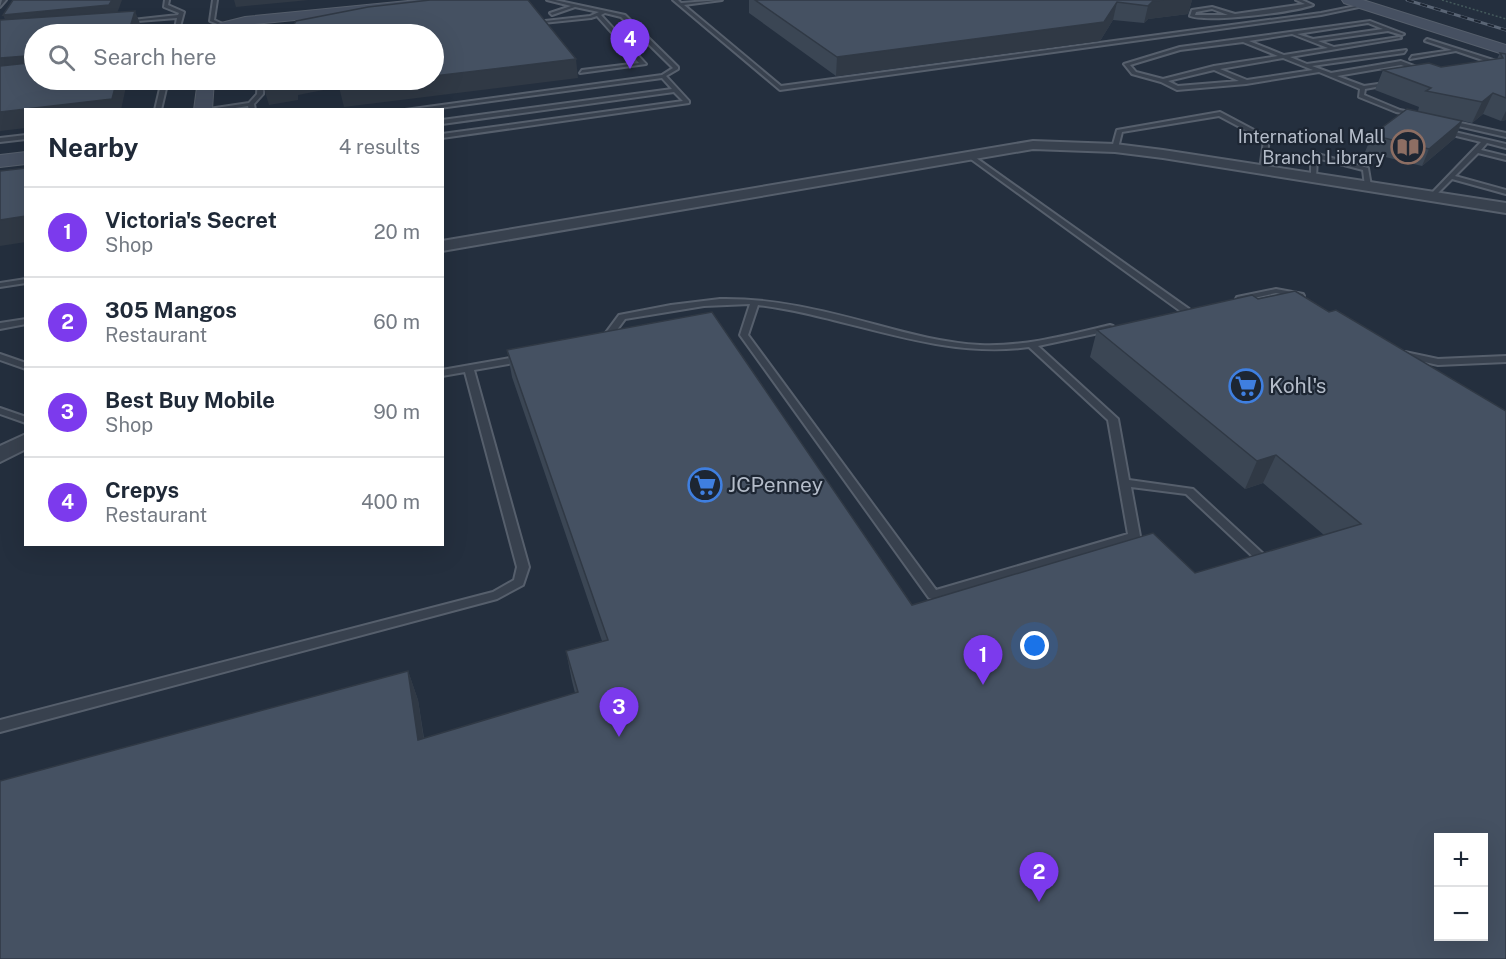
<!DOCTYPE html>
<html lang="en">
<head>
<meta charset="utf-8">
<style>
	:root { --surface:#fff; --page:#f2f2f3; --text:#1f2937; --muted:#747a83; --line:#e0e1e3; --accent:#7c3aed }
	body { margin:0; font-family:"Public Sans",sans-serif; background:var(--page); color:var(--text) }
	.controls { position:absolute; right:18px; bottom:18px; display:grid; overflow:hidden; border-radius:0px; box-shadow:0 6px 24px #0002 }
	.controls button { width:54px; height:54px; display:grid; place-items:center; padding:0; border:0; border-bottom:2px solid var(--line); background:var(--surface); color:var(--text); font:30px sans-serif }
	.you { position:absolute; left:1035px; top:646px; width:21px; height:21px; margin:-15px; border:4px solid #fff; border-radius:50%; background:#1a73e8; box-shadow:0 0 0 9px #1a73e833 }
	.badge { display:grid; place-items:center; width:39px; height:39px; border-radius:50%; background:var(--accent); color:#fff; font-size:20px; font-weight:700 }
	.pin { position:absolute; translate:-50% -50px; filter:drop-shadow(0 2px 3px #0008) }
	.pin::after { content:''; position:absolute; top:32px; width:21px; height:18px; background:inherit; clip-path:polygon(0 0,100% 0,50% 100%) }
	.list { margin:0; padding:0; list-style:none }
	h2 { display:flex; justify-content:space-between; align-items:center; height:78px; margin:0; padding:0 24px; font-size:26px }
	h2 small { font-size:20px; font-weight:400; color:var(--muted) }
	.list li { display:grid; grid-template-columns:39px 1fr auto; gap:18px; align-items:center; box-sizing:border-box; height:90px; padding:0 24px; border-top:2px solid var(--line) }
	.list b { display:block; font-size:22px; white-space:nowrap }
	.list p { margin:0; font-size:20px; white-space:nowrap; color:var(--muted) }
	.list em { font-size:20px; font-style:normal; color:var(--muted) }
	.icon { flex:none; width:33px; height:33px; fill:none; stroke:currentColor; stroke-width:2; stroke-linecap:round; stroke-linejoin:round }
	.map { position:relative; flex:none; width:1506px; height:959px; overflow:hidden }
	.search { position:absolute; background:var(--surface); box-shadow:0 6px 24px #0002; left:24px; top:24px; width:420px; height:66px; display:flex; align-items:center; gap:15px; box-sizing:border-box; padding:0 21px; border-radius:33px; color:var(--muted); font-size:22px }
	.panel { position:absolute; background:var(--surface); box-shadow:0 6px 24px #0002; left:24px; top:108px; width:420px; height:438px; border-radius:0px }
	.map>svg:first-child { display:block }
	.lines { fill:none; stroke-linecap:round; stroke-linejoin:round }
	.lane-casing { stroke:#565f6c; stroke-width:4 }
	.street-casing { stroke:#565f6c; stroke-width:4 }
	.secondary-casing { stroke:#565f6c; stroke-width:2 }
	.path { stroke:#44595c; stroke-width:1.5; stroke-dasharray:2 2; stroke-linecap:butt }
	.lane { fill:#38414e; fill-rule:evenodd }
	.street { fill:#38414e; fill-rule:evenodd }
	.secondary { fill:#465061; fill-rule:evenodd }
	.rail-casing { stroke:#5a6575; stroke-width:3 }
	.rail { stroke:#1d2633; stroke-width:2; stroke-dasharray:7; stroke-linecap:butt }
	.wall { fill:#3b4654 }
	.shaded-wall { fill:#303945 }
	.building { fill:#455162; stroke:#303945; stroke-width:1.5; fill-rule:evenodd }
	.labels { text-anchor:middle; stroke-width:4.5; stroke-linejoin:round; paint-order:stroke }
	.far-poi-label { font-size:18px; fill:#b4bcc9; stroke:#1d2633; text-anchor:end }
	.poi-label { font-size:21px; fill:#b4bcc9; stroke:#1d2633; text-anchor:start }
</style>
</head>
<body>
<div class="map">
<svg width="1506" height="959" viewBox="0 0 1506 959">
	<rect width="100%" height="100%" fill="#242f3e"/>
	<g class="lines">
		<defs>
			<g id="lane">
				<polygon points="2,0 6,0 0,7"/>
				<polygon points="165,0 169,0 168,5 184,12 178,34 174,34 177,18 125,22 123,21 178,15 179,13 164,7"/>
				<polygon points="213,0 217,0 214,20 225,25 225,27 210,21"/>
				<polygon points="547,0 555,0 625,15 678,67 678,69 666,76 689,101 689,103 442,138 442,134 683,101 674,92 442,124 442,120 672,89 662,78 425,110 405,110 662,75 673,68 621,17 605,13 601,15 646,64 580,73 582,70 639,63 597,16 591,18 543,23 545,21 590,16 599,12 575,7 552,15 550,13 571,6"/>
				<polygon points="673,0 678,0 681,3 722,0 684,5 781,86 1321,13 1366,4 1368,5 1321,15 780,90"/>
				<path d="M1296,0H1302L1313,5C1294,12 1208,23 1190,16L1192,10L1212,7L1235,14L1305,4ZM1212,9L1228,15H1195L1196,12Z"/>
				<path d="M1370,21L1404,34L1402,35L1388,31L1318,41L1334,47L1399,37L1401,38L1290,57L1307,64L1406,50L1404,53L1312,66L1331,73L1401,61L1425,70L1423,73L1401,65L1337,76L1364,86L1392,82V84L1365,89L1364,95L1400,110L1419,114V116L1396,112L1359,97L1360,89L1319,72L1246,84L1177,90L1161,82L1132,74L1124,64L1180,47ZM1368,23L1383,29L1313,39L1297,34ZM1292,34L1328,48L1284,55L1249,41ZM1243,42L1278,56L1214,66L1163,79L1136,72L1130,65L1180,50ZM1283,58L1313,70L1247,80L1220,69ZM1214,70L1239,81L1178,86L1168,81Z"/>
				<polygon points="1427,39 1506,64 1506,68 1456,51 1410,59 1412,56 1452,50 1425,41"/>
				<polygon points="162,80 168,80 161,110 155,110"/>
				<polygon points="258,80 264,80 263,94 254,104 255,110 249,110 248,106 222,110 202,110 249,103 257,94"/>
				<polygon points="1220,112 1269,138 1265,171 1260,170 1264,140 1219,116 1122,132 1118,148 1115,150 1112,148 1117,130"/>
				<polygon points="1447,120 1506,133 1506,137 1445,123 1445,121"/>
				<polygon points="1442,129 1506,144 1506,148 1487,143 1481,150 1506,156 1506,160 1478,153 1455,176 1506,190 1506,194 1452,179 1434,197 1430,197 1430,195 1481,142 1440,132 1439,131"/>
				<polygon points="26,135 26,139 0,142 0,138"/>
				<polygon points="1314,153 1368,168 1371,186 1368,188 1365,186 1363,170 1317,158 1316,178 1311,179 1311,155"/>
				<polygon points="968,155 972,155 1189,309 1189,313 1183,313 968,157"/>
				<polygon points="26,279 26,283 0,287 0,283"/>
				<polygon points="1276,289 1303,294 1304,296 1300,298 1276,293 1240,301 1236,299 1237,297"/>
				<path d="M720,299C774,298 825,311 877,325C910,334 945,343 980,345C1024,347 1068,335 1110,325L1113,326V330L1038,346L1118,419L1129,480L1193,489L1273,563L1271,566H1263L1186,494L1131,487L1140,536L1138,539L933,599L929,598L740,335L750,304L704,306L625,319L611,338L604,341L600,338L605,334L619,315L671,305ZM758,305C848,316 937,360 1029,347L1108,420L1128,534L936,590L748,335Z"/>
				<polygon points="26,319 26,324 0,329 0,323"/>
				<polygon points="1405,352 1438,359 1506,356 1506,362 1438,365 1402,357 1401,355"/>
				<polygon points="0,354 26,363 26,369 0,360"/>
				<polygon points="522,356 526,359 525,361 474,370 529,567 523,585 497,599 0,732 0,720 493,592 514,580 517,567 465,372 442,376 442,370"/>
				<polygon points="0,408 26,417 26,423 0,414"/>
			</g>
			<g id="street">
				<polygon points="1033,141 1115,144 1163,150 1506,203 1506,213 1163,158 1115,152 1033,149 442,251 442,241"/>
				<polygon points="26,434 26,449 0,462 0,446"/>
			</g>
			<g id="secondary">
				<polygon points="418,0 466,0 459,4 245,25 219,34 203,34 213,25 245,17"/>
				<polygon points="1342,0 1363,0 1506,45 1506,55 1344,3"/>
				<polygon points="198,80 214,80 212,110 194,110"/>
				<polygon points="26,152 26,164 0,167 0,155"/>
			</g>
		</defs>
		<use href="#lane" class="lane-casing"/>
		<use href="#street" class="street-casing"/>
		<use href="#secondary" class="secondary-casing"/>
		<polyline class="path" points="1442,0 1506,19"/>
		<use href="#lane" class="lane"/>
		<use href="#street" class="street"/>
		<use href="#secondary" class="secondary"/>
		<defs>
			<polyline id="rail" points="1407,0 1506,30"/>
		</defs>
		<use href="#rail" class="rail-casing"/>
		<use href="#rail" class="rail"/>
	</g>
	<g class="wall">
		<polygon points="749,0 1192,0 1188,14 1148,19 1144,23 1113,20 1100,41 836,76 749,13"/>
		<polygon points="1500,53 1506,54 1506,120 1501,121 1483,114 1472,123 1444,117 1462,121 1455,138 1422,166 1365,152 1372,135 1418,111 1419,107 1375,90 1383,70 1441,67 1497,59"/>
		<polygon points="1295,291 1506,959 0,959 408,671 418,700 424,738 575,693 572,681 566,651 602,641 512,377 507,350 912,605 1195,573 1324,535 1263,483 1245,489 1090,357 1097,330"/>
	</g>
	<g class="shaded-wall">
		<polygon points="112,0 122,0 115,19 9,29 3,15"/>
		<polygon points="234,0 309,0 236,7"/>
		<polygon points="1163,0 1192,0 1188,14 1148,19 1144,23 1148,6 1153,1"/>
		<polygon points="1117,2 1113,20 1100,41 836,76 837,57"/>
		<polygon points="135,11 141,26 138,34 128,34"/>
		<polygon points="26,56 34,72 0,75 0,58"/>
		<polygon points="576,59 578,78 344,107 339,87 298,95 298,100 269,105 263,85 292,80 434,80 434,76"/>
		<polygon points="117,80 126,80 127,82 121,110 26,110 26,128 0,131 0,112"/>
		<polygon points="1493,93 1483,114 1472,123 1482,102"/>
		<polygon points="1506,111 1506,120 1501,121"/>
		<polygon points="1462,121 1455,138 1422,166 1429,149"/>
		<polygon points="26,216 26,242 0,246 0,220"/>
		<polygon points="1276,455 1263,483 1245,489 1257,461"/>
		<polygon points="408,671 418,700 428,769 418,740"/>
	</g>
	<g class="building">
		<polygon points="13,0 112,0 109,5 3,15"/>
		<polygon points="430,0 528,0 576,59 434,76 434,34 288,34 296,21 368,7"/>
		<polygon points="755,0 1163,0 1153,1 1148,6 1117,2 1104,22 837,57"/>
		<polygon points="135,11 128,34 34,34 34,80 117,80 112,99 0,112 0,66 28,63 29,58 26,56 0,58 0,20"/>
		<polygon points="1500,53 1506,54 1506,98 1493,93 1482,102 1426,91 1431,88 1383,70 1429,63 1441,67 1503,58"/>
		<polygon points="266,80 292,80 292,81 263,85"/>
		<polygon points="337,80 400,80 338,87"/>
		<polygon points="1407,109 1462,121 1429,149 1372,135"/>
		<polygon points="26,168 26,216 0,220 0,171"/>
		<path d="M1295,291L1329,312L1336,310L1506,411V959H0V781L408,671L418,740L578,692L566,651L608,640L507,350L712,312L912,605L1153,533L1195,573L1361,524L1276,455L1257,461L1097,330L1252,295L1258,299ZM1438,837H1484V936H1438Z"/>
	</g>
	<defs>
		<symbol id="library-ring" viewBox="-11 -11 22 22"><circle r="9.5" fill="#1d2633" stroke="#8d6e63" stroke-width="1.5"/><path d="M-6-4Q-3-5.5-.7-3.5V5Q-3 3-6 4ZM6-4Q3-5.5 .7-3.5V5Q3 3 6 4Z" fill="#8d6e63"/></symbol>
		<symbol id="supermarket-ring" viewBox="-11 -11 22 22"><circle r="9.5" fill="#1d2633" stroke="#3f7fe0" stroke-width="1.5"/><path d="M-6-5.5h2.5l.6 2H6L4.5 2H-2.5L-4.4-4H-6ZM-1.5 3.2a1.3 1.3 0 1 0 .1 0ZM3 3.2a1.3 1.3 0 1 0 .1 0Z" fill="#3f7fe0"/></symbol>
	</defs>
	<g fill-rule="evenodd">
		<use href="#library-ring" x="1389" y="128" width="38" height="38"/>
		<use href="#supermarket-ring" x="1227" y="367" width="38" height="38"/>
		<use href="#supermarket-ring" x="686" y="466" width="38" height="38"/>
	</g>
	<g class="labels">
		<g class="far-poi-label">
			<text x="1385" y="143">International Mall<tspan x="1385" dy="21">Branch Library</tspan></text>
		</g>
		<g class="poi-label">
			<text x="1269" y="393">Kohl's</text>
			<text x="728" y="492">JCPenney</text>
		</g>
	</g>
</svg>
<div class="controls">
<button>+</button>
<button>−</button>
</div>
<div class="you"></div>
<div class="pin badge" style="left:983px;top:685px">1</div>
<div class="pin badge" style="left:1039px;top:902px">2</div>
<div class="pin badge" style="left:619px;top:737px">3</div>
<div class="pin badge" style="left:630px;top:69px">4</div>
<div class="search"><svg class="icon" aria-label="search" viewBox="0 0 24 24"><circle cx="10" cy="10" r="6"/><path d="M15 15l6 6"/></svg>Search here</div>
<section class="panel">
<h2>Nearby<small>4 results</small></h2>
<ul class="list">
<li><span class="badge">1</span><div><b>Victoria's Secret</b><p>Shop</p></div><em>20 m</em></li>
<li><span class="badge">2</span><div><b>305 Mangos</b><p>Restaurant</p></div><em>60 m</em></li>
<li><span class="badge">3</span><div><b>Best Buy Mobile</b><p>Shop</p></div><em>90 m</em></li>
<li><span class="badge">4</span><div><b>Crepys</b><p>Restaurant</p></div><em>400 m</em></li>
</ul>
</section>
</div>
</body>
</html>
